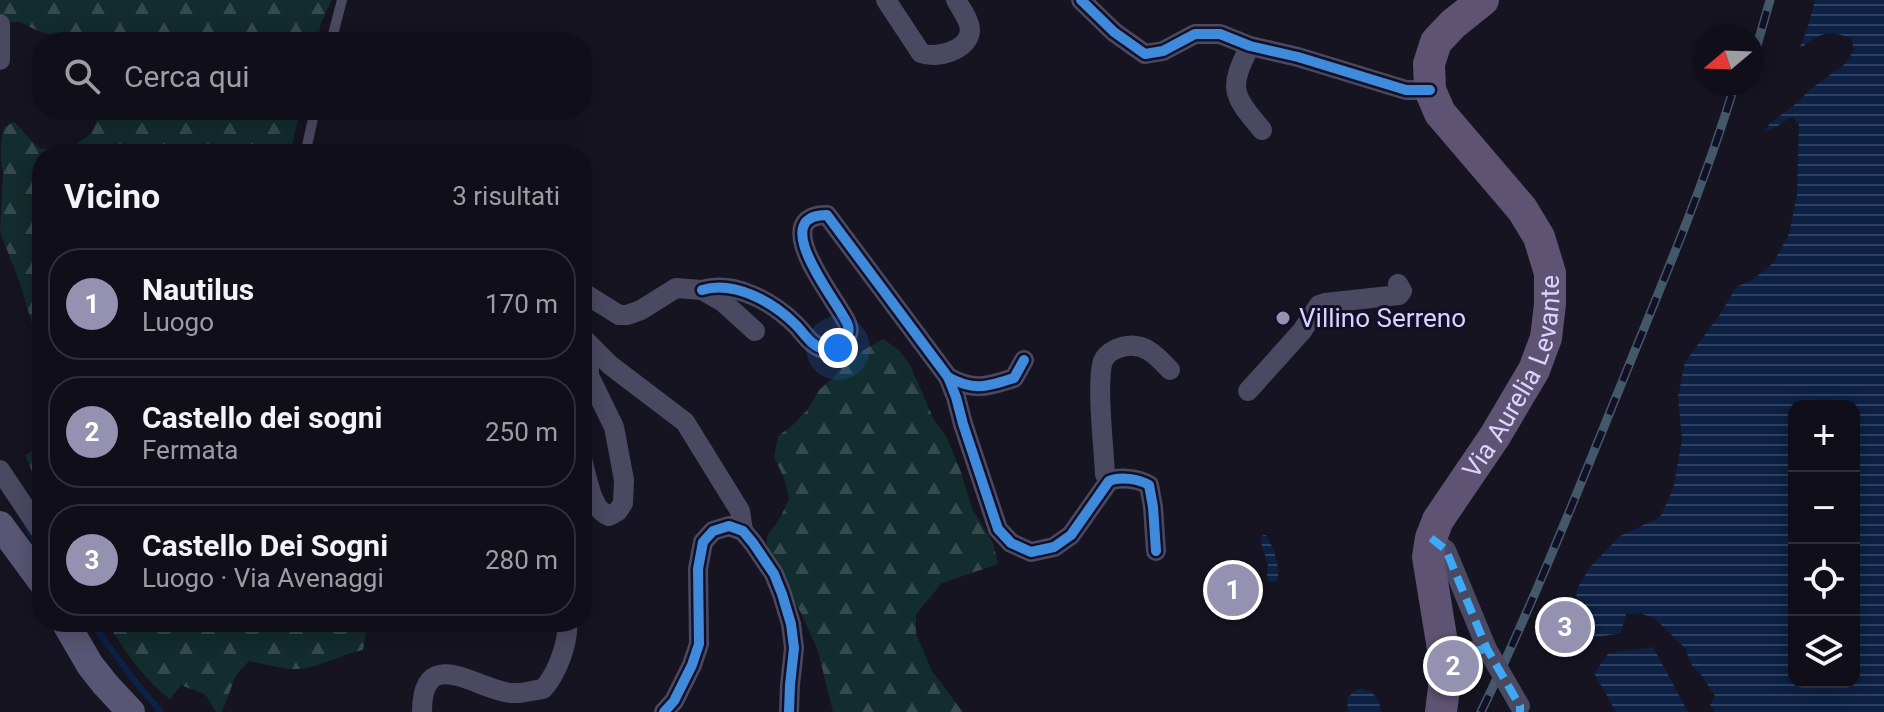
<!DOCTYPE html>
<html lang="it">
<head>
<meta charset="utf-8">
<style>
	:root { --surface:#100f19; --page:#191822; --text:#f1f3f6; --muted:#9c9ca2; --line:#302f38; --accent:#9591b1 }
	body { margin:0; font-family:Roboto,sans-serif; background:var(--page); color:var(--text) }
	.controls { position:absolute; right:24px; bottom:24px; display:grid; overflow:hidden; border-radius:16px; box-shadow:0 4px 20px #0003 }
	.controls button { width:72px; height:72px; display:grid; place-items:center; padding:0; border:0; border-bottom:2px solid var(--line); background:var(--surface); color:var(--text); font:40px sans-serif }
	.compass { position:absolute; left:1692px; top:24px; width:72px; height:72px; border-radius:50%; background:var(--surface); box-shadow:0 4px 20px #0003; rotate:251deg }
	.you { position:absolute; left:838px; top:348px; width:28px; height:28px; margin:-20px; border:6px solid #fff; border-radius:50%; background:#1a73e8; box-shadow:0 0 0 12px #1a73e833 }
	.badge { display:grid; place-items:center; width:52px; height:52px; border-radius:50%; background:var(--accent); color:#fff; font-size:26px; font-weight:700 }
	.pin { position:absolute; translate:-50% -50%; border:4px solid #fff; box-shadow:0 2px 8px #0006 }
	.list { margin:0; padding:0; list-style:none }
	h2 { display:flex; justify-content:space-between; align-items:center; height:104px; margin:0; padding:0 32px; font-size:34px }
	h2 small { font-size:26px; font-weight:400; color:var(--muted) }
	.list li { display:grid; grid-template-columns:52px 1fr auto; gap:24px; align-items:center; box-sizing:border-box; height:112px; margin:0 16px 16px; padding:0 16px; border:2px solid var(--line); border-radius:32px }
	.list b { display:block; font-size:30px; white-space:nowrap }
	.list p { margin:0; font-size:26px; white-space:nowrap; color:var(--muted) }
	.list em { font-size:26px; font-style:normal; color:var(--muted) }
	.icon { flex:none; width:44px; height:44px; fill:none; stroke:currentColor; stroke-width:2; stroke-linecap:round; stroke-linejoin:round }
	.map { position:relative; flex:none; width:1884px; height:712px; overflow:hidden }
	.search { position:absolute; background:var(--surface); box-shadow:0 4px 20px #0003; left:32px; top:32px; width:560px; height:88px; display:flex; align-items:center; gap:20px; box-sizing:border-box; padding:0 28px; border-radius:32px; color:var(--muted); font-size:30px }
	.panel { position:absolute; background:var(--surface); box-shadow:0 4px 20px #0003; left:32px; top:144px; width:560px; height:488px; border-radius:32px }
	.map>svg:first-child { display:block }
	.forest { fill:url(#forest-firs) }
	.water { fill:url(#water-rules); fill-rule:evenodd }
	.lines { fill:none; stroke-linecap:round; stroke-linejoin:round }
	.stream { stroke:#0d2144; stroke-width:6 }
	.lane { stroke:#4a4962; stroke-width:10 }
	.street { stroke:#4a4962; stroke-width:20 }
	.secondary { stroke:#575674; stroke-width:28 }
	.primary { stroke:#5e5373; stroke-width:32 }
	.rail-casing { stroke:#43596b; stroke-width:9 }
	.rail { stroke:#130f26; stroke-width:6; stroke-dasharray:18; stroke-linecap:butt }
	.street-bridge { stroke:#4a4962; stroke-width:20 }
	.quiet { stroke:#3fa9f5; stroke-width:8; stroke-dasharray:16 8; stroke-linecap:butt }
	.cycleway-casing { stroke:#130f26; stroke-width:15 }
	.cycleway { stroke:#408adc; stroke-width:10 }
	.poi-dot { fill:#9591b1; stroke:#130f26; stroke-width:3 }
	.labels { text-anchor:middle; stroke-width:6; stroke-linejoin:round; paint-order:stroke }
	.poi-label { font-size:26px; fill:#d9d4ff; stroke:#130f26; text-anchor:start }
	.street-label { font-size:26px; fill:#d9d4ff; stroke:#130f26 }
</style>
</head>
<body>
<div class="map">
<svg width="1884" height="712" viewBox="0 0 1884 712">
	<defs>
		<pattern id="forest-firs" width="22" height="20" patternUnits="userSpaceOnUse" patternTransform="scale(2)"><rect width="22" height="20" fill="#132c2d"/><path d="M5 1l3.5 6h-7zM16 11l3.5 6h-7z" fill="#354a4c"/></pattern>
		<pattern id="water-rules" width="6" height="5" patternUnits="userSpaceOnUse" patternTransform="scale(2)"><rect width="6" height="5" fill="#0d2144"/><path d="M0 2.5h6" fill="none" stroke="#304060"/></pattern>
	</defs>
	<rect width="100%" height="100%" fill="#161421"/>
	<g class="forest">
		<polygon points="0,0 332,0 321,23 317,42 79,42 38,31 20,22 0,22"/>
		<path d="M101,110H300L290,154H42V357L19,280L0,232L3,172C0,157 0,142 4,127L14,122C24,130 29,141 41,149L74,146L91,134Z"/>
		<polygon points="883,339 899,350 910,365 934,420 946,436 961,472 972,508 993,543 998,564 942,583 916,614 916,634 932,671 963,712 833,712 818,651 801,613 767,556 767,536 780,518 789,499 784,478 774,457 778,436 794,424 808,409 819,390 834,377 848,359"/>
		<polygon points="42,446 42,496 25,455"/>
		<path d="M106,622H365L367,629L363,650C344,654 326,663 307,668C288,672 267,664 249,661L236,675L222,712H216L206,695L181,685L170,699C142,678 125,650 106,622Z"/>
	</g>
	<g class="water">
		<path d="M1815,0H1884V712H1715L1710,705L1715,696L1702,676L1691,664L1685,648L1654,618L1639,613L1626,614L1621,633L1587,639L1581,632L1576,618V601L1577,589L1590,567L1620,536L1660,517L1673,489L1682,440L1678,397L1685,362L1721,313L1736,287L1754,279L1773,263L1789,234L1797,194L1799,125L1793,117C1782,121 1775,130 1764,132L1770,123L1792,107L1812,88L1845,64L1854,50L1851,38C1824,29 1821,34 1799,49L1807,30ZM1794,406H1854V682H1794Z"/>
		<path d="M1263,535H1266C1274,548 1281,566 1277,581L1270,582L1267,579L1268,564L1260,540Z"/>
		<polygon points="1653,647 1688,712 1616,712 1594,673 1609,653"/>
		<path d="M1357,689C1371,688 1380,698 1381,712H1348L1347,698Z"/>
	</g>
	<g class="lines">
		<g class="stream">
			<polyline points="27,527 42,556"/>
			<polyline points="91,622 134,680 161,712"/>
		</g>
		<g class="lane">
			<polyline points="331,42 342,0"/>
			<polyline points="305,154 315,110"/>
		</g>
		<g class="street">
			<path d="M886,0L921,53C936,59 968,51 970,31C970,20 961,9 956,0"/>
			<polyline points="1081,0 1114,32 1145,54 1163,51 1195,34 1220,34 1250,46 1298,57 1406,90 1430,90"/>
			<polyline points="0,24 0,60"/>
			<path d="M1250,46C1228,89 1232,94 1262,130"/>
			<path d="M702,290C734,280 773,302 796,325C804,333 811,346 824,349C832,350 840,346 845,340C849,334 850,329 847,323C838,302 765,215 827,215L948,377C973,391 987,387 1014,378L1024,360"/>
			<polyline points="582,294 587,295 619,315 627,315 641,310 676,288 702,290 723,302 755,331"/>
			<polyline points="582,337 610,365 685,422 740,511 743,531"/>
			<path d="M948,377L956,397L963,424L998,529L1011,543L1031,552L1054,547L1071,535L1109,481C1120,476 1139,479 1149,485L1153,507L1156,551"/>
			<polyline points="1248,391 1302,331 1319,305 1325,303 1399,295 1402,291 1398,284"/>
			<path d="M582,460C588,477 590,509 609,516L618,511L623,503L624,480L614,427L589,376V360L596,352"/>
			<polyline points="0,470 42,533"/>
			<path d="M1109,481L1105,474C1104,449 1096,383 1103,361C1106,354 1114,349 1122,347C1144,341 1157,356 1170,370"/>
			<polyline points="1431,538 1446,550 1487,649 1444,655"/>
			<path d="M422,712C422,641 480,692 512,693C522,694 534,690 543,689C557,674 569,642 567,622"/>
			<polyline points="664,712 674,701 692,665 699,644 698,569 703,542 713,531 729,526 743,531 753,543 774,574 782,594 791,624 794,648 790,685 789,712"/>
		</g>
		<g class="secondary">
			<polyline points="0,525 42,582"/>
			<polyline points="65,622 90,665 105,684 131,712"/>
		</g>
		<path class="primary" id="s1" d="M1441,712L1444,688V655L1428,557L1431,538L1438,520L1495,436L1534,370L1546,338L1550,304V273L1539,237L1522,209L1440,113L1430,90L1429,64L1436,42L1453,24L1483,0"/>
		<defs>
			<g id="rail">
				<polyline points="1752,63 1770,0"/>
				<path d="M1481,712C1534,602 1579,488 1625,375C1664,279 1705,183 1735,84"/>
			</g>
		</defs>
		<use href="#rail" class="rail-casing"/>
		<use href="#rail" class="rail"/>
		<polyline class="street-bridge" points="1487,649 1520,706"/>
		<g class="quiet">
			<polyline points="1431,538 1446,550 1487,649 1520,706 1520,712"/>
			<polyline points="1444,655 1487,649"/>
		</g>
		<defs>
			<g id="cycleway">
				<polyline points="1081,0 1114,32 1145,54 1163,51 1195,34 1220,34 1250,46 1298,57 1406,90 1430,90"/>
				<path d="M702,290C734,280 773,302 796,325C804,333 811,346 824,349C832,350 840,346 845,340C849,334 850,329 847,323C838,302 765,215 827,215L948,377C973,391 987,387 1014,378L1024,360"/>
				<path d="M948,377L956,397L963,424L998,529L1011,543L1031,552L1054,547L1071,535L1109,481C1120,476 1139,479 1149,485L1153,507L1156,551"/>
				<polyline points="664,712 674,701 692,665 699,644 698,569 703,542 713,531 729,526 743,531 753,543 774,574 782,594 791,624 794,648 790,685 789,712"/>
			</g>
		</defs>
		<use href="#cycleway" class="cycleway-casing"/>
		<use href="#cycleway" class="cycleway"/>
	</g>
	<circle class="poi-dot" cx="1283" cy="318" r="8"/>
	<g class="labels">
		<g class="poi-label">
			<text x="1299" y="327">Villino Serreno</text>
		</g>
		<g class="street-label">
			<text dy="9" stroke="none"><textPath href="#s1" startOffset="360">Via Aurelia Levante</textPath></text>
		</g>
	</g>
</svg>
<div class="controls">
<button>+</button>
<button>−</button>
<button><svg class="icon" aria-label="locate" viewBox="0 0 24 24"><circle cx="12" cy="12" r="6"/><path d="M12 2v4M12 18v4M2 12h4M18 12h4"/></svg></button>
<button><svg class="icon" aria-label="layers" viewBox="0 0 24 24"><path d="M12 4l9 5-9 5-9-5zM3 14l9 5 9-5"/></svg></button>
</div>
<svg class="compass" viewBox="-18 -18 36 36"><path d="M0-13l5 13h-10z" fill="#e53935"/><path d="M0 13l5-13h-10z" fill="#9c9ca2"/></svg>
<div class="you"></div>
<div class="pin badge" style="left:1233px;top:590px">1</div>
<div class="pin badge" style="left:1453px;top:666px">2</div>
<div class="pin badge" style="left:1565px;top:627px">3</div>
<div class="search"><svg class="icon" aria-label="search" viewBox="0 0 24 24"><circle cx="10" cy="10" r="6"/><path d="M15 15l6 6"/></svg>Cerca qui</div>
<section class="panel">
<h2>Vicino<small>3 risultati</small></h2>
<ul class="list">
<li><span class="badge">1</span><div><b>Nautilus</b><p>Luogo</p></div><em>170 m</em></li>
<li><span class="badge">2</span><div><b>Castello dei sogni</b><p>Fermata</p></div><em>250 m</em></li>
<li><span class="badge">3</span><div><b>Castello Dei Sogni</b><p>Luogo · Via Avenaggi</p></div><em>280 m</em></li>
</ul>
</section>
</div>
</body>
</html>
